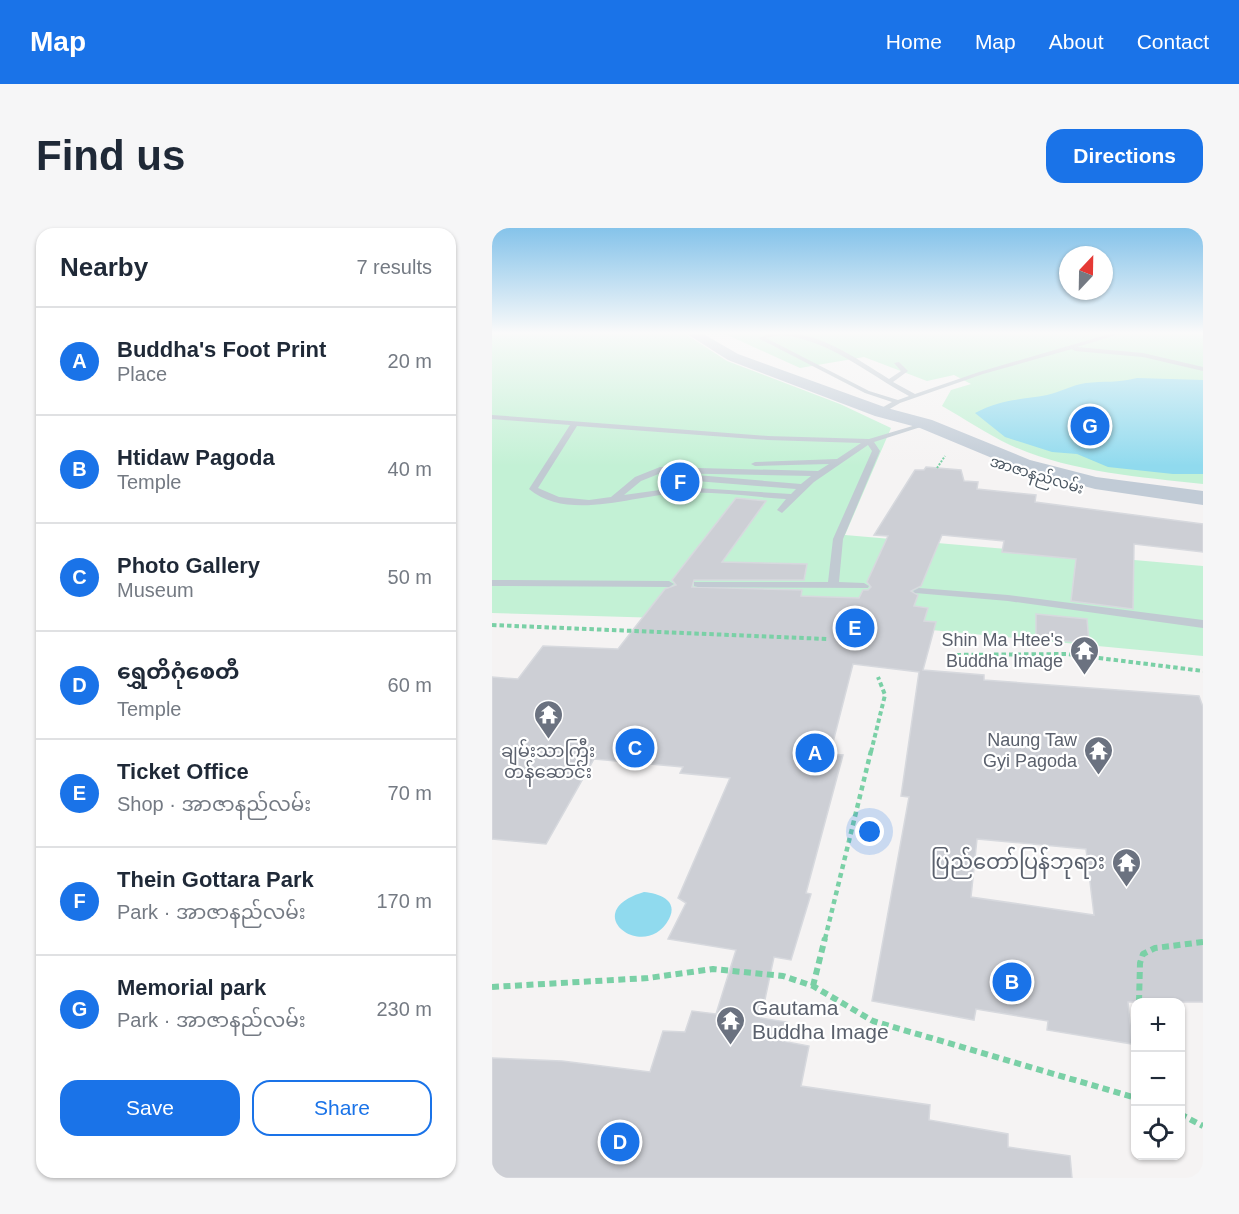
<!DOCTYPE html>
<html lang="en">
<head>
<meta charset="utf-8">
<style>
	:root { --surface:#fff; --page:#f6f6f7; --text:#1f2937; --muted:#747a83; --line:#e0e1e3; --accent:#1a73e8 }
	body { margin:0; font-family:Arial,"Noto Sans Myanmar",sans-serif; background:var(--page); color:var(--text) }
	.controls { position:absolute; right:18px; bottom:18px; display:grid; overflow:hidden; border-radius:12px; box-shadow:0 2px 4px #0004 }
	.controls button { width:54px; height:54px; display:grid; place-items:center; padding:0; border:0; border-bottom:2px solid var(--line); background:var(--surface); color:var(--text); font:30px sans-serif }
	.compass { position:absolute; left:567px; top:18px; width:54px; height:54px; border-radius:50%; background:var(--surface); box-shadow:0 2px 4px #0004; rotate:22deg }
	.you { position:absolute; left:378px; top:604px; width:21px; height:21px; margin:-15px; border:4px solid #fff; border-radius:50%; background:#1a73e8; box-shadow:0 0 0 9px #1a73e833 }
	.badge { display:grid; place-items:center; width:39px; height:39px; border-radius:50%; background:var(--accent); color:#fff; font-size:20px; font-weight:700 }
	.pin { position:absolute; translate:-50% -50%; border:3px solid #fff; box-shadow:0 2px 6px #0006 }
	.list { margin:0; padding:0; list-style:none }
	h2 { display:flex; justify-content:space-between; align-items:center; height:78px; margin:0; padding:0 24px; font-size:26px }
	h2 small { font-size:20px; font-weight:400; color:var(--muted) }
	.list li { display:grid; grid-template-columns:39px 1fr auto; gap:18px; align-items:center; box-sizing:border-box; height:108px; padding:0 24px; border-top:2px solid var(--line) }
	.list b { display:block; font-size:22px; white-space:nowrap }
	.list p { margin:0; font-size:20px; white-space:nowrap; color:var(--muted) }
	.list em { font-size:20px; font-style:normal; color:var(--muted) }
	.actions { display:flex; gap:12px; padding:18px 24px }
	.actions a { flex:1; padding:14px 0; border:2px solid var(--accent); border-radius:18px; text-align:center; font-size:21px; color:var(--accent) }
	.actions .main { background:var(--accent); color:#fff }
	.icon { flex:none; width:33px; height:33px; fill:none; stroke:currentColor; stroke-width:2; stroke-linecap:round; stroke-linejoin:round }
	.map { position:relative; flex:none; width:711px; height:950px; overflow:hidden; border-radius:18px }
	header { display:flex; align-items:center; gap:36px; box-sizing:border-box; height:84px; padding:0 30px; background:var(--accent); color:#fff }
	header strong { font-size:28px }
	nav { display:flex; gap:33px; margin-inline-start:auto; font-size:21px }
	.intro { display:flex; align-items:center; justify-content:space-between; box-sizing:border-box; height:144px; padding:0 36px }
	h1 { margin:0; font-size:42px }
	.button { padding:15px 27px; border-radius:18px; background:var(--accent); color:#fff; font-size:21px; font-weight:700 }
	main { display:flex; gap:36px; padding:0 36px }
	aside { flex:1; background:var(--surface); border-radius:18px; box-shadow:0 2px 4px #0004 }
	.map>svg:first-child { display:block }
	.green { fill:#c3f1d5 }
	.water { fill:#90daee }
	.building { fill:#cdcfd5; stroke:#d7d9de; stroke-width:1.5; fill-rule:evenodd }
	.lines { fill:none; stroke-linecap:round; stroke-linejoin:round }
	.path-far3 { stroke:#7ad0a6; stroke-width:2; stroke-dasharray:2 1.5; stroke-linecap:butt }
	.path-far2 { stroke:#7ad0a6; stroke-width:4; stroke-dasharray:4.5 3; stroke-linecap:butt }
	.path-far1 { stroke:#7ad0a6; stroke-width:4.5; stroke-dasharray:5 4; stroke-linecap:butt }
	.path { stroke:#7ad0a6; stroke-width:6; stroke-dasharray:7 4.5; stroke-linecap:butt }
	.lane { fill:#c1cad2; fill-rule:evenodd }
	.secondary { fill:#c1cbd6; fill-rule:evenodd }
	.labels { text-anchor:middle; stroke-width:4.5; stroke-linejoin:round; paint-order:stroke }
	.far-street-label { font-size:15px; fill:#4a5661; stroke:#fff }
	.worship-label { font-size:18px; fill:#5b616d; stroke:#fff; text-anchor:end }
	.near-worship-label { font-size:21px; fill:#5b616d; stroke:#fff; text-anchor:end }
</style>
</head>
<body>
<header>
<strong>Map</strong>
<nav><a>Home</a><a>Map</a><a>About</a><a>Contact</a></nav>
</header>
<div class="intro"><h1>Find us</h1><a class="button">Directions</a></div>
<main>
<aside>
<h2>Nearby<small>7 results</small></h2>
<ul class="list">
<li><span class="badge">A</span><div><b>Buddha's Foot Print</b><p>Place</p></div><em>20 m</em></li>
<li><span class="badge">B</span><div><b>Htidaw Pagoda</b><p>Temple</p></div><em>40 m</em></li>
<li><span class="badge">C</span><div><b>Photo Gallery</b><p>Museum</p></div><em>50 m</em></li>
<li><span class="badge">D</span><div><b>ရွှေတိဂုံစေတီ</b><p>Temple</p></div><em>60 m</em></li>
<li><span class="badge">E</span><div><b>Ticket Office</b><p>Shop · အာဇာနည်လမ်း</p></div><em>70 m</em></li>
<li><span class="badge">F</span><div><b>Thein Gottara Park</b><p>Park · အာဇာနည်လမ်း</p></div><em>170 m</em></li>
<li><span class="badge">G</span><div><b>Memorial park</b><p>Park · အာဇာနည်လမ်း</p></div><em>230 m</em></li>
</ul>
<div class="actions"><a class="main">Save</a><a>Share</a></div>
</aside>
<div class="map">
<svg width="711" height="950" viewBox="0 0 711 950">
	<rect width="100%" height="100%" fill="#f5f3f3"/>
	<g class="green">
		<path d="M689,104L711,107V256C646,249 578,244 518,217C495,206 473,191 450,178L459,162L479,156L462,147L435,153L372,129L308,140L231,105Z"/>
		<polygon points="0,105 192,105 235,133 348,176 399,200 353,307 711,338 711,428 376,396 0,385"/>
	</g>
	<g class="water">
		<path d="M645,150L711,152V246H681L616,239L585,226L560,224L513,209L483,185C508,171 529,172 555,167C568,164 580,157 594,155C611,153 627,155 645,150Z"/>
		<path d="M152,664C166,665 187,672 177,691C153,736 84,684 152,664Z"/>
	</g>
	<g class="building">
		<path d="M434,239L469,242L472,253L486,254L485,261L544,267L543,274L711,296V324L642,316L641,381L579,373L584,331L510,324L512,313L450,307L429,358L419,363L426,367L422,378L436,380L432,393L444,394L431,442L492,447V452L707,468L711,479V774H636L640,816L555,802L556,793L484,781L482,792L380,773L417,569L409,568L427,444L361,436L338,526L351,527L314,665L319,666L299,732L282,729L269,790L295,794L290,813L317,818L309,858L438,877L437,892L516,906V919L578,928L580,950H0V830L70,833L158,844L171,803L193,804L200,783L224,786L244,722L176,711L194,675L186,670L238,550L188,545L191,539L102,531L54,616L0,611V449L26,451L51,418L126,421L173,361L184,357L180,352L244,270L274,273L230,334L315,336L312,352H202L200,359L310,362L309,368L367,370L371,362H376L379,359L375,354L396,308L382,307L423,242H432ZM485,611L594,621L602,687L479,669Z"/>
		<polygon points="544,386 595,391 597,415 544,410"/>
	</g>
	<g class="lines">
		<polyline class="path-far3" points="445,240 453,228"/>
		<g class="path-far2">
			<polyline points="0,397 335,411"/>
			<polyline points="457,427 575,426 711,443"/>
			<polyline points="379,524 393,467 386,449"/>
		</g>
		<polyline class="path-far1" points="333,711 379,523"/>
		<g class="path">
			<polyline points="321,758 333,710"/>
			<polyline points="0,759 156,750 221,741 291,748 321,758 381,793 644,870"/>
			<polyline points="647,774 648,735 651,726 663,720 711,714"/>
			<polyline points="688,886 711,898"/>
		</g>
		<g class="lane">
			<path d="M285,104C328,104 362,129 397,151L409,143L402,135L407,134L416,143L401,154L423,166L487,144L624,104H634L585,119L651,125L711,139V143L651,129L583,123L580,121L491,146L408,175L389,186L385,184L386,182L400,174L373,165L266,110ZM288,107C337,111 374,145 417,168L406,172L377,163L274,110Z"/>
			<path d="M0,187L276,208L377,211L434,194L438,196L382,214L388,223L351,311L347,354L372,355L377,358L376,360L206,359L202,358V354H336L341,311L380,223L376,217L322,254L290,285L285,282L294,271C260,269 222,263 188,265C142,267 76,294 37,261L78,197L0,191ZM85,198L276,212L369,215L345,231L263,234L259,236L263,238L337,236L326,243L168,239L143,249L119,269L97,272L67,269L46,260ZM169,245L319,248L309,256L204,247L200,250L204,253L304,261L299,266L189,259L132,267L149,253Z"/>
			<polygon points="0,352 177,353 182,356 177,359 0,358"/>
			<polygon points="427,360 516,367 711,392 711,400 516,373 423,365 421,363"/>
		</g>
		<polygon class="secondary" points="192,104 208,104 246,126 395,180 440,192 538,232 604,249 711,263 711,277 603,261 524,240 428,200 383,188 236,132"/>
	</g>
	<linearGradient id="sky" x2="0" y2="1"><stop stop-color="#85c3ea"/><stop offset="0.44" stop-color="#fafafa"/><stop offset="1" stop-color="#fafafa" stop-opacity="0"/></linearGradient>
	<rect width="711" height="238" fill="url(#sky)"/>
	<defs>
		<symbol id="temple-pin" viewBox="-11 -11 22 30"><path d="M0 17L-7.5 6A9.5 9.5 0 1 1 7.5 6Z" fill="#6b7280" stroke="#fff"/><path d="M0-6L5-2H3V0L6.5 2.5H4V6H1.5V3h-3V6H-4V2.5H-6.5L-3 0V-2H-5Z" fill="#fff"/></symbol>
	</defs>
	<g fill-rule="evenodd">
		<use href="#temple-pin" x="576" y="406" width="33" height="45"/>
		<use href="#temple-pin" x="40" y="470" width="33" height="45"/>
		<use href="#temple-pin" x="590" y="506" width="33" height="45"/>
		<use href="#temple-pin" x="618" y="618" width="33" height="45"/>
		<use href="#temple-pin" x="222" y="776" width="33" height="45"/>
	</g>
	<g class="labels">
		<g class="far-street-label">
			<text transform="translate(545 247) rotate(17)" y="5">အာဇာနည်လမ်း</text>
		</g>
		<g class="worship-label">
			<text x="571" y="418">Shin Ma Htee's<tspan x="571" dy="21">Buddha Image</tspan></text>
			<text x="585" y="518">Naung Taw<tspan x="585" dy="21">Gyi Pagoda</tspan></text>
			<text x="56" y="529" text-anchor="middle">ချမ်းသာကြီး<tspan x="56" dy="21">တန်ဆောင်း</tspan></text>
		</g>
		<g class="near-worship-label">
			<text x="613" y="641">ပြည်တော်ပြန်ဘုရား</text>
			<text x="260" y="787" text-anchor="start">Gautama<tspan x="260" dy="24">Buddha Image</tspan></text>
		</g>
	</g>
</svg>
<div class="controls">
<button>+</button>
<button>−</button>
<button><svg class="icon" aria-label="locate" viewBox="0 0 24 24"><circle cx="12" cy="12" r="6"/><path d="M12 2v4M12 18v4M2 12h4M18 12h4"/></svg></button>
</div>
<svg class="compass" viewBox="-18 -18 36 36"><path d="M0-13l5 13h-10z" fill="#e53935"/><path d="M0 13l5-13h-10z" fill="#747a83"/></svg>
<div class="you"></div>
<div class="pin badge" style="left:323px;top:525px">A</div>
<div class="pin badge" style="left:520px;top:754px">B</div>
<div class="pin badge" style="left:143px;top:520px">C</div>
<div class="pin badge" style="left:128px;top:914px">D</div>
<div class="pin badge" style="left:363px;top:400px">E</div>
<div class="pin badge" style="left:188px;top:254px">F</div>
<div class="pin badge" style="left:598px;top:198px">G</div>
</div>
</main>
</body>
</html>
